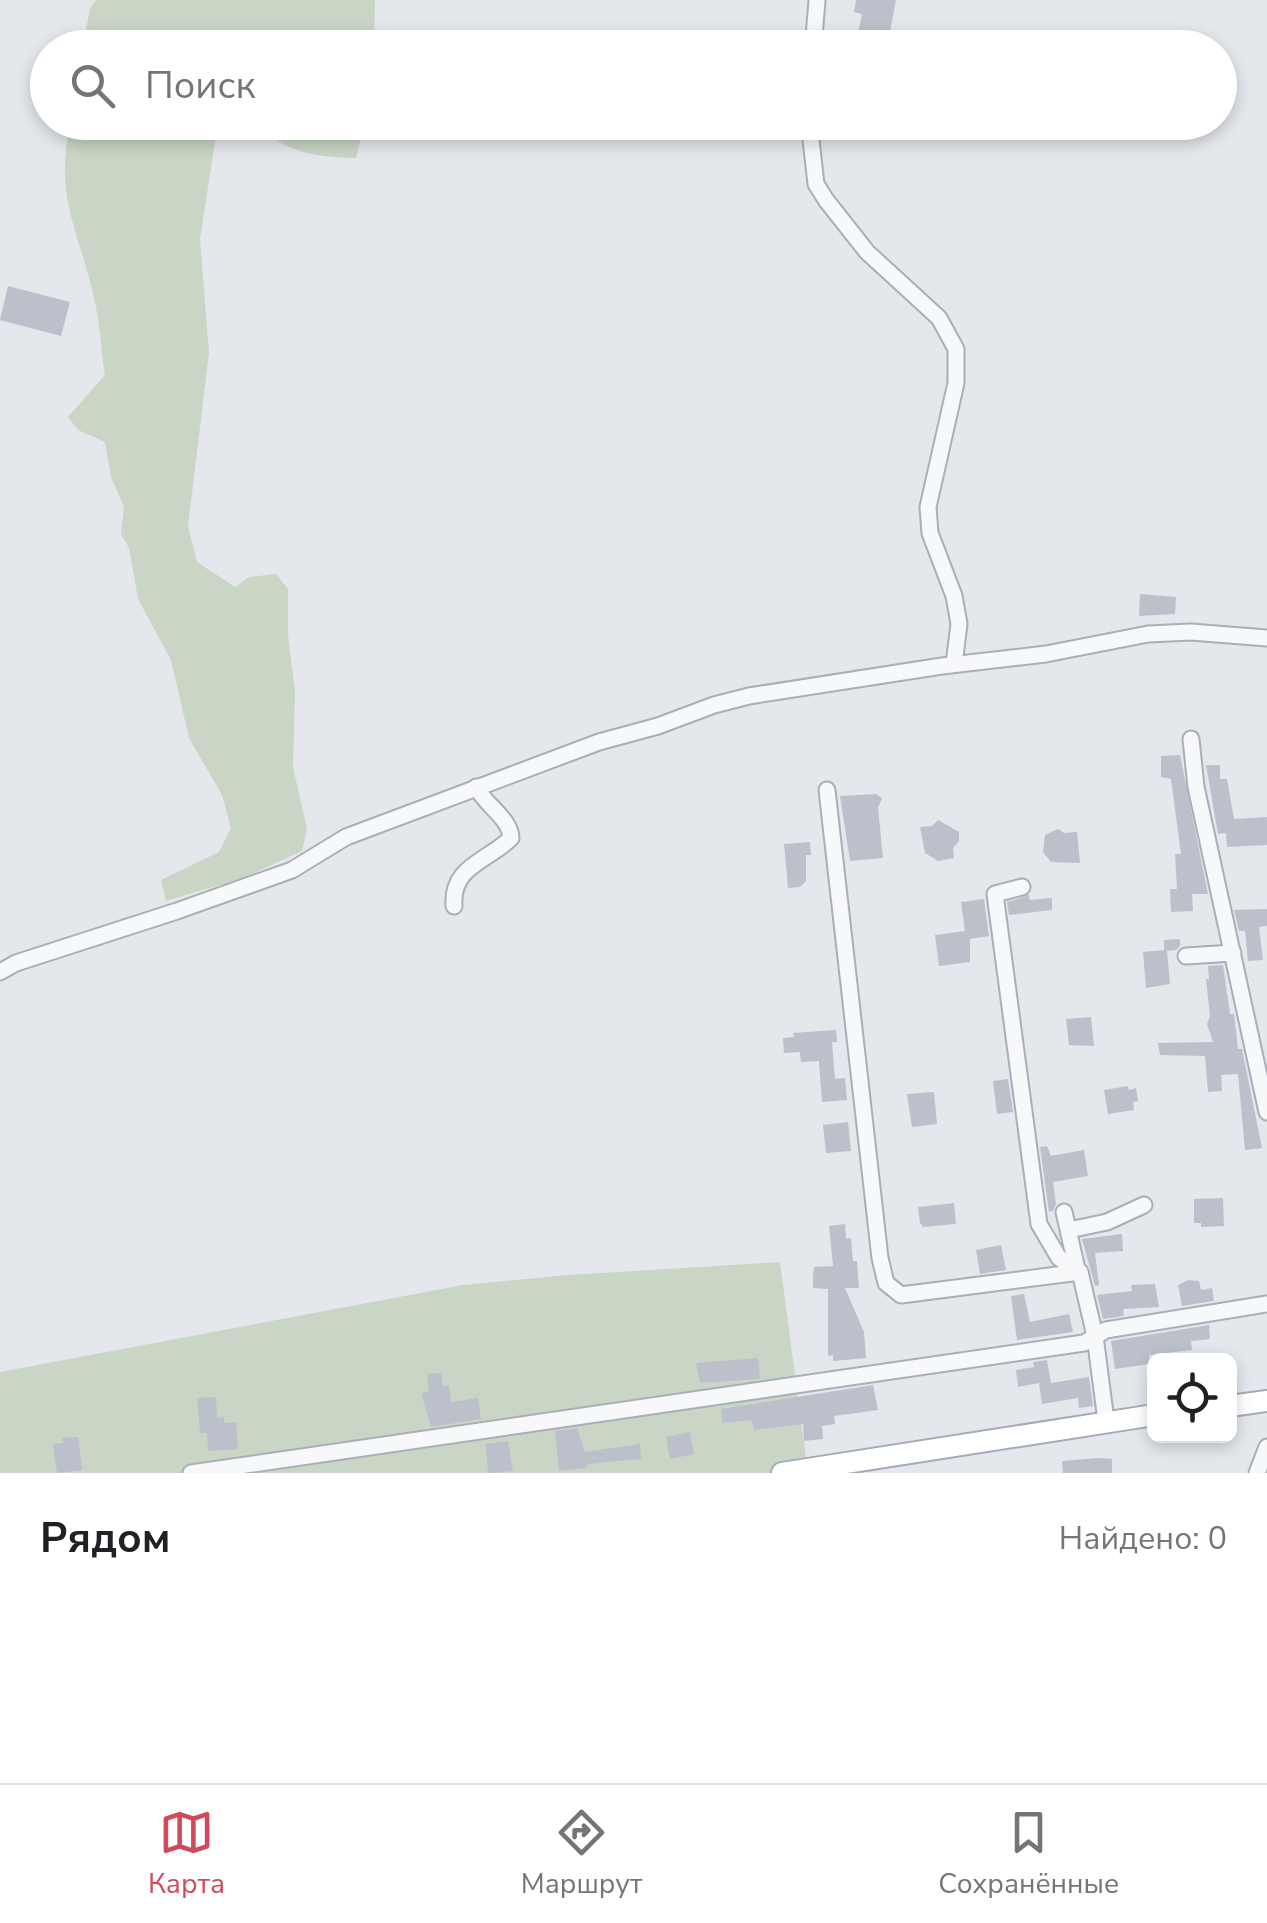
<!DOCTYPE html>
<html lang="ru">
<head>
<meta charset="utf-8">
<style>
	:root { --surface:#fff; --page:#f6f6f6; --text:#202124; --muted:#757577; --line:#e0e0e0; --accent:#d1495b }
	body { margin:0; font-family:"Nunito Sans",sans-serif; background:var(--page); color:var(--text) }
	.controls { position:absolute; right:30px; bottom:30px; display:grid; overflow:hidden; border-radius:15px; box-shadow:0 5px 15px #0003 }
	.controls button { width:90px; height:90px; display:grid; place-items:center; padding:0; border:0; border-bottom:2px solid var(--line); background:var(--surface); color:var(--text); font:50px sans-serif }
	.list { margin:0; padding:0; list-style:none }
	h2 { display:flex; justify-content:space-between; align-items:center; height:130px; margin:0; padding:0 40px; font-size:42px }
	h2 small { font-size:32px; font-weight:400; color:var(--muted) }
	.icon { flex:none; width:55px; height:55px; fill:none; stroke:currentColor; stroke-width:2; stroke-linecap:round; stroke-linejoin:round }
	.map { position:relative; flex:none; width:1267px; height:1473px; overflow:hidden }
	.search { position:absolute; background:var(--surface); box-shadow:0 5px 15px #0003; left:30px; right:30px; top:30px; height:110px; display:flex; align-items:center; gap:25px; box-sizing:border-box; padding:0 35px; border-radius:55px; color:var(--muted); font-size:38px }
	.sheet { height:310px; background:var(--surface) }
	nav { display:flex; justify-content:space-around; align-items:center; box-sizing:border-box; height:140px; border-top:2px solid var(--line); background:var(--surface); font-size:28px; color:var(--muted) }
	nav a { display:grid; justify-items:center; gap:5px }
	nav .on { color:var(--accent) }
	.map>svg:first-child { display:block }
	.green { fill:#c9d6c5 }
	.building { fill:#bbc0ca }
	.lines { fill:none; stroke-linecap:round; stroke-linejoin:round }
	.minor-casing { stroke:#a9aeb7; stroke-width:19 }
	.major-casing { stroke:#a3abb8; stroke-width:24 }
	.minor { stroke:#f7f8fa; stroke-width:15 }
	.major { stroke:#fff; stroke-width:20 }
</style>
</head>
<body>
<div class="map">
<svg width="1267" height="1473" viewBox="0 0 1267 1473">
	<rect width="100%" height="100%" fill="#e4e7ec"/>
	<g class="green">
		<polygon points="96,0 375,0 374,47 83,47 90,8"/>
		<path d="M71,123H226L216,136L200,239L209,353L188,526L197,562L235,587L249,577L276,574L288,589V635L295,692L293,767L307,829L302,851L243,878L166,901L161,880L219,852L231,828L222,795L189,738L171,660L138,599L129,548L121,534L124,507L111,477L105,442L78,430L68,417L105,375C101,350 100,323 94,298C79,230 53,196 71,123Z"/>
		<path d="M258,123H365L356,158C321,158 279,152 258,123Z"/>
		<polygon points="780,1262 808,1473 0,1473 0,1372 463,1285 569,1275"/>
	</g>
	<g class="building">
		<polygon points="856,0 896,0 887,48 855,48 862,14 854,12"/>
		<polygon points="8,286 70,302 61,336 0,320"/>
		<polygon points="1140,594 1176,597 1175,614 1139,616"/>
		<polygon points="1180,755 1208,894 1192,894 1193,911 1171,912 1170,889 1177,889 1175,854 1181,854 1171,779 1161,777 1161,756"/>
		<polygon points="1206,765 1220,765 1220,779 1227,779 1234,819 1267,817 1267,845 1227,847 1226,833 1218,834"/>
		<polygon points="876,794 882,798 878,808 883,858 850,861 840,796"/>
		<polygon points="938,820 959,832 959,841 953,848 954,858 938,861 925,853 920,827 932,826"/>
		<polygon points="1058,829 1064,833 1077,832 1080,863 1051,862 1043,852 1045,835"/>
		<polygon points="810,842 811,855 806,855 806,881 800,887 788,888 784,844"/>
		<polygon points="1029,895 1030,900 1052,898 1052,910 1009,915 1007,902"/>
		<polygon points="984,899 989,936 970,939 970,962 939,966 935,935 965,931 961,902"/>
		<polygon points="1267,909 1267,926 1259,927 1263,960 1248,961 1245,931 1239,931 1234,910"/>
		<polygon points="1180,939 1180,946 1176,950 1167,951 1170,984 1146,988 1143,952 1164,950 1164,940"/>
		<polygon points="1223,965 1230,1014 1234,1014 1238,1049 1242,1049 1262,1148 1245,1150 1238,1074 1221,1075 1222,1091 1208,1092 1205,1056 1160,1055 1158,1043 1213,1042 1207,1024 1210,1016 1206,979 1209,979 1208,966"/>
		<polygon points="1091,1017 1094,1046 1069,1045 1066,1019"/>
		<polygon points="836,1030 837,1042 832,1042 835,1079 845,1078 847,1100 822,1102 819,1061 801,1062 800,1052 784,1053 783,1038 794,1037 793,1033"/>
		<polygon points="1008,1079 1013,1112 997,1114 993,1081"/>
		<polygon points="1128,1086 1129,1090 1136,1088 1138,1101 1133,1102 1134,1110 1108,1114 1104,1090"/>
		<polygon points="934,1092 937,1124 912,1127 907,1094"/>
		<polygon points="848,1122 851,1151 826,1153 823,1125"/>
		<polygon points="1047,1146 1051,1156 1084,1150 1088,1176 1053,1182 1056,1204 1053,1211 1049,1212 1040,1147"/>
		<polygon points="1223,1198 1224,1226 1201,1227 1201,1223 1194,1223 1194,1199"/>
		<polygon points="954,1203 956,1224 923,1227 920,1223 918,1207"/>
		<polygon points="845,1224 846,1239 851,1238 853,1261 857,1261 859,1288 845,1288 864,1332 866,1358 833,1361 833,1355 828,1356 828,1289 813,1288 813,1277 814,1267 833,1266 829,1226"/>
		<polygon points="1122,1234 1123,1251 1095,1253 1099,1285 1095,1286 1082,1239"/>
		<polygon points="1001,1245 1006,1270 980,1274 976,1250"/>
		<polygon points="1199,1281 1201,1290 1212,1288 1214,1301 1182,1306 1178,1285 1188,1280"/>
		<polygon points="1155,1284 1159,1307 1123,1309 1124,1316 1103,1319 1097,1295 1132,1291 1131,1285"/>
		<polygon points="1024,1294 1030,1322 1069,1314 1073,1332 1017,1340 1011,1296"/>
		<polygon points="1209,1325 1210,1339 1191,1341 1192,1350 1149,1355 1150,1364 1115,1369 1111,1341"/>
		<polygon points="758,1358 760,1379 700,1383 696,1363"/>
		<polygon points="1047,1360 1051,1383 1089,1377 1093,1406 1079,1408 1078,1398 1042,1404 1039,1383 1018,1387 1016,1370 1034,1367 1033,1362"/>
		<polygon points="441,1373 443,1386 449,1385 451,1402 478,1398 481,1419 431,1427 421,1393 429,1392 427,1374"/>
		<polygon points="873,1385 878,1410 834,1416 835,1424 822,1426 823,1439 804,1441 803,1424 754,1430 752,1420 722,1423 721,1409"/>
		<polygon points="216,1397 217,1418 224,1417 224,1423 236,1422 238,1449 208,1451 207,1433 200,1433 197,1398"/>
		<polygon points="577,1428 585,1452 640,1444 641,1459 607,1462 586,1465 587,1468 559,1471 555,1431"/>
		<polygon points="690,1432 694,1454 670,1459 666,1437"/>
		<polygon points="78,1437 82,1470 57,1473 53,1444 63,1443 62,1438"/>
		<polygon points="508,1441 513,1471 488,1473 486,1444"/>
		<polygon points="1098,1458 1112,1459 1112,1473 1063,1473 1062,1461"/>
	</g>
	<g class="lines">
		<defs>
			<g id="minor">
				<polyline points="813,48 817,1"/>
				<polyline points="809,122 816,184 826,200 867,252 939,318 956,349 956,383 928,507 930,533 954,596 959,624 954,664"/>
				<polyline points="1191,739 1196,787 1267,1112"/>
				<polyline points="827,790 880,1258 886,1283 901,1295 1080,1272"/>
				<polyline points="1022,887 995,894 1039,1224 1059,1258 1080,1272 1095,1336 1106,1421"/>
				<path d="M454,906C451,866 488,861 511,838C510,818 487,807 476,787"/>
				<polyline points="1186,956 1233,953"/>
				<polyline points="0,972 16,963 177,911 292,870 346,837 599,742 658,726 714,705 749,696 942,666 1046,654 1148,634 1191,632 1267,638"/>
				<polyline points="1064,1212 1077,1269"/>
				<polyline points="1069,1230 1107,1222 1144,1205"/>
				<polyline points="191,1473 1084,1343 1106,1330 1267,1304"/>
				<polyline points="1257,1473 1267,1447"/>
			</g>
			<g id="major">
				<polyline points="1230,1406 1267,1401"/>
				<polyline points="782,1473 1154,1415"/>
			</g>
		</defs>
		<use href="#minor" class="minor-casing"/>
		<use href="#major" class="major-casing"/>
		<use href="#minor" class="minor"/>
		<use href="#major" class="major"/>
	</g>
</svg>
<div class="controls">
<button><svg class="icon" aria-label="locate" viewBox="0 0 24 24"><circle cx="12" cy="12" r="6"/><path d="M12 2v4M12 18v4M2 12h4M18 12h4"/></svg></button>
</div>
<div class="search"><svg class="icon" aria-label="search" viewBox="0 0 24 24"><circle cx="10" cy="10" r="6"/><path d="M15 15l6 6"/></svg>Поиск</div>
</div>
<section class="sheet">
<h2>Рядом<small>Найдено: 0</small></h2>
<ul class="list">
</ul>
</section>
<nav>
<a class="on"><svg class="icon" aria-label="map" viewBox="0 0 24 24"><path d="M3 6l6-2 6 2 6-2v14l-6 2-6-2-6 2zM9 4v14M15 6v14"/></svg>Карта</a>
<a><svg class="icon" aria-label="directions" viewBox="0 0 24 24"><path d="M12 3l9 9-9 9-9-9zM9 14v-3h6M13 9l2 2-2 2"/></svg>Маршрут</a>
<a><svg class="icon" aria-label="saved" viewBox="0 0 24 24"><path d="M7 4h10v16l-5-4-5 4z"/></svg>Сохранённые</a>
</nav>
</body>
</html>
